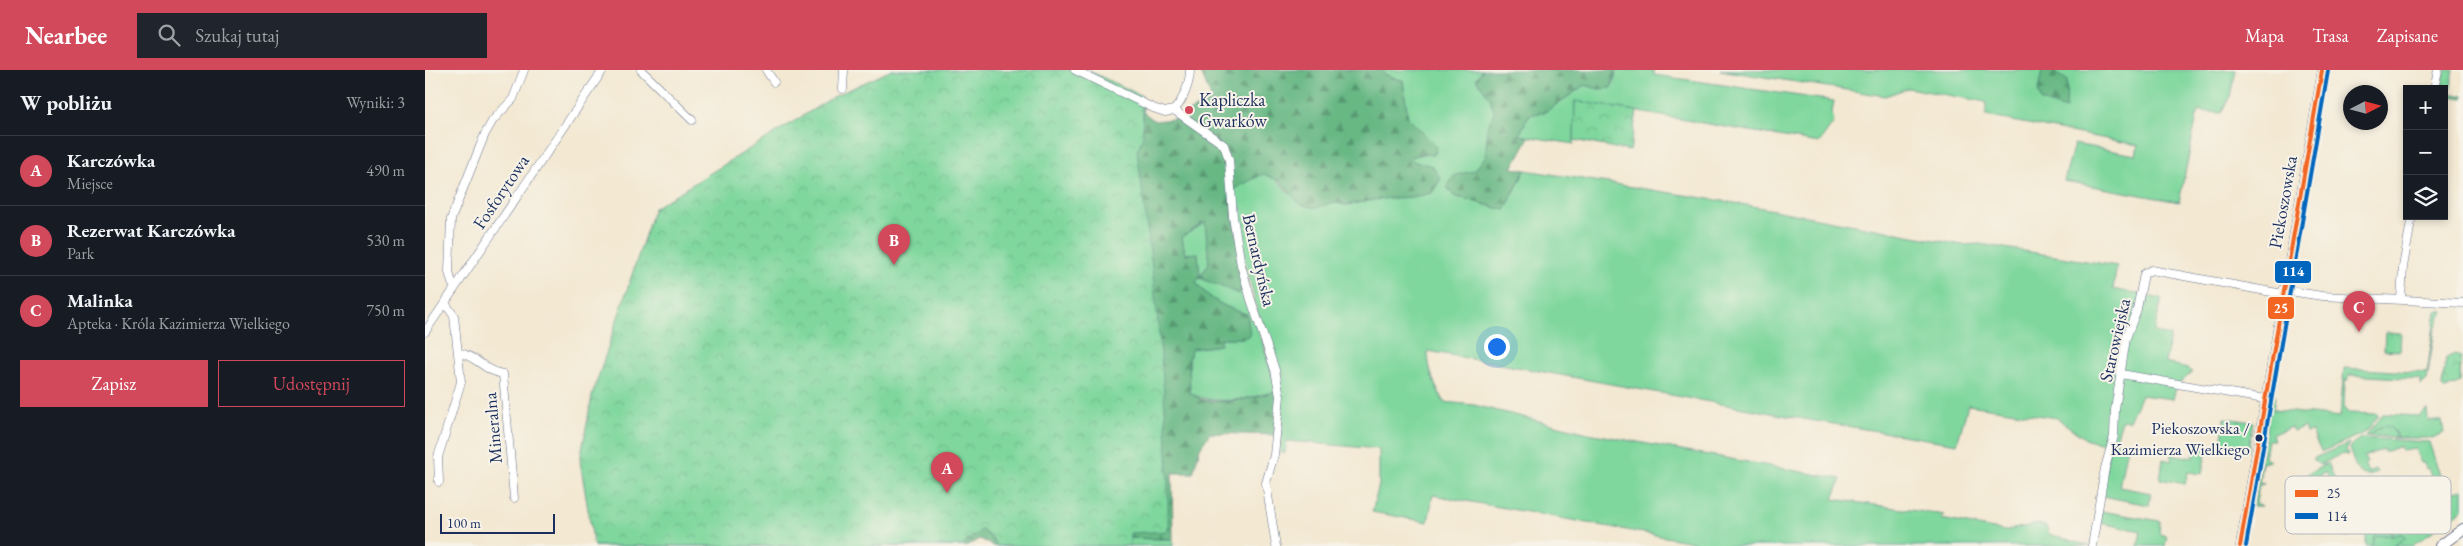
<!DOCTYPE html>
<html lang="pl">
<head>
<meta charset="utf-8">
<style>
	:root { --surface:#171b24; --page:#20242c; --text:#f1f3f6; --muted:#9ea1a6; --line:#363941; --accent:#d1495b }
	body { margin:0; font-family:"EB Garamond",serif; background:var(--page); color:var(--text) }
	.controls { position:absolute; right:15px; top:15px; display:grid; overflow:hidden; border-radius:0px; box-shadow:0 2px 8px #0003 }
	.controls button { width:45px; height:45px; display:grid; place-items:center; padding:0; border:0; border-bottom:1px solid var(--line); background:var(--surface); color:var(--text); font:25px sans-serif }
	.compass { position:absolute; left:1918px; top:15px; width:45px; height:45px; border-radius:50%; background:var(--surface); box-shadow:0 2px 8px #0003; rotate:84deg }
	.scale { position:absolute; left:15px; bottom:12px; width:115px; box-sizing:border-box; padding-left:5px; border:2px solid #1b2f5e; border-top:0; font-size:14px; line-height:18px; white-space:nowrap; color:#1b2f5e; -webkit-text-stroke:4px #f7f3e8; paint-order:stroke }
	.you { position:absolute; left:1071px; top:276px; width:18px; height:18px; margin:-12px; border:4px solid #fff; border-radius:50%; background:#1a73e8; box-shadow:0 0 0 8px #1a73e833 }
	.badge { display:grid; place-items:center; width:32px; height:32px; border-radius:50%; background:var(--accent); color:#fff; font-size:16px; font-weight:700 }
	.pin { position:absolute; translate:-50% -41px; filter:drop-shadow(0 1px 2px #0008) }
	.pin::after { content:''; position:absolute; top:26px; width:18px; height:15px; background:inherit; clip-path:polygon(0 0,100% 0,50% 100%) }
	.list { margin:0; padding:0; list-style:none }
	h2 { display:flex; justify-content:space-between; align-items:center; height:65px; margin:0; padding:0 20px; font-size:21px }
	h2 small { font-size:16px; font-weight:400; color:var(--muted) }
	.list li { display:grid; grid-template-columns:32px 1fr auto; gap:15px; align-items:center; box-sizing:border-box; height:70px; padding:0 20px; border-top:1px solid var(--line) }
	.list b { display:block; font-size:19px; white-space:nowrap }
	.list p { margin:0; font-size:16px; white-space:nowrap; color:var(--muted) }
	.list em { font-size:16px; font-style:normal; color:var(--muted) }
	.actions { display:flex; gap:10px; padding:15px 20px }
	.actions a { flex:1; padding:11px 0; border:1px solid var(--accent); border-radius:0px; text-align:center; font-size:18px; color:var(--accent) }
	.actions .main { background:var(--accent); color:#fff }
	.icon { flex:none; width:28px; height:28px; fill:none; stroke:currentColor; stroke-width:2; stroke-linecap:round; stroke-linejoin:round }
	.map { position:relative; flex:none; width:2038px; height:476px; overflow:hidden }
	header { display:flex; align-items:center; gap:30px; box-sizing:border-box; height:70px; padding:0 25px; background:var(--accent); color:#fff }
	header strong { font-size:24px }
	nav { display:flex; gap:28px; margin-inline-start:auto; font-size:18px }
	.search { width:350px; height:45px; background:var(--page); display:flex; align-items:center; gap:12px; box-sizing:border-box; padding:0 18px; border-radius:0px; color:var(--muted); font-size:19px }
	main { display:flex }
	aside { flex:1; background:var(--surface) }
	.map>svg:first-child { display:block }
	.green { fill:#7fd79d; stroke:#4d837e }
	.forest { fill:url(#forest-firs); stroke:#417471; fill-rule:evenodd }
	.park { fill:url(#park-crowns); stroke:#4d837e }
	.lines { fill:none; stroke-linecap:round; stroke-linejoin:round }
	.street-casing { stroke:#677087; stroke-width:9 }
	.secondary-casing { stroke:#677087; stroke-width:12 }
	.street { stroke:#fff; stroke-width:8 }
	.secondary { stroke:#fff; stroke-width:10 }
	.bus-1-casing { stroke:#f7f3e8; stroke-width:8 }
	.bus-2-casing { stroke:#f7f3e8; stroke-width:8 }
	.bus-1 { stroke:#f26522; stroke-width:4 }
	.bus-2 { stroke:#0065bd; stroke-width:4 }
	.poi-dot { fill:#d1495b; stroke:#f7f3e8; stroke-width:2 }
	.bus-dot { fill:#1b2f5e; stroke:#f7f3e8; stroke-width:2 }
	.labels { text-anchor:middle; stroke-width:4; stroke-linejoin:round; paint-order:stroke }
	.bus-label { font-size:17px; fill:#1b2f5e; stroke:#f7f3e8; text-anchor:end }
	.poi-label { font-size:18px; fill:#1b2f5e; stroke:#f7f3e8; text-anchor:start }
	.street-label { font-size:18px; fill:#1b2f5e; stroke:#f7f3e8 }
	.key { fill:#f7f3e8; stroke:#b5b8bf; stroke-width:1 }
	.key-label { font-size:14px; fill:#1b2f5e }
	.line-badge { stroke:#f7f3e8; stroke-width:2 }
	.badge-label { font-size:14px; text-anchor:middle; font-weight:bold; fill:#fff }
</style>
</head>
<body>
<header>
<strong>Nearbee</strong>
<div class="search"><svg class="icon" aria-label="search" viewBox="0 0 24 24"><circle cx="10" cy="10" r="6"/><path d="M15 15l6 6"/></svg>Szukaj tutaj</div>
<nav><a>Mapa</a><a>Trasa</a><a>Zapisane</a></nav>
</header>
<main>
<aside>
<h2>W pobliżu<small>Wyniki: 3</small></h2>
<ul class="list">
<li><span class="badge">A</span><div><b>Karczówka</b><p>Miejsce</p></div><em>490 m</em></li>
<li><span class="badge">B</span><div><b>Rezerwat Karczówka</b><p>Park</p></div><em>530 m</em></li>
<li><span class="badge">C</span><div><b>Malinka</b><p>Apteka · Króla Kazimierza Wielkiego</p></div><em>750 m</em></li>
</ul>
<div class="actions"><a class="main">Zapisz</a><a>Udostępnij</a></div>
</aside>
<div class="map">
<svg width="2038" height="476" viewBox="0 0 2038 476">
	<defs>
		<pattern id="forest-firs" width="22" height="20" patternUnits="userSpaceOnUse" patternTransform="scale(1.25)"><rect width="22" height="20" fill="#67b884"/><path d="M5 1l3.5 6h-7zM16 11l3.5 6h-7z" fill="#54966f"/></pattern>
		<pattern id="park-crowns" width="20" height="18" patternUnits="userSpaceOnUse" patternTransform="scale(1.25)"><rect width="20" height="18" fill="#7fd79d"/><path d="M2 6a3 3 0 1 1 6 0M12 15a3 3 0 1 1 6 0" fill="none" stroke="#6db98a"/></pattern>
	</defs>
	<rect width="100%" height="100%" fill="#f7f3e8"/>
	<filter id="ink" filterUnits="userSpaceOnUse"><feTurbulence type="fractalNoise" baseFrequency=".02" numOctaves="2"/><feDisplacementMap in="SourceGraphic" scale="10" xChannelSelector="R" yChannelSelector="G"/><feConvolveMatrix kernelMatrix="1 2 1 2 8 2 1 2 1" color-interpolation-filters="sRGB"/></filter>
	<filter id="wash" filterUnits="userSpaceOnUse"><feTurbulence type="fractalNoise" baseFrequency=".0096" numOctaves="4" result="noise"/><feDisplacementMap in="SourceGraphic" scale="20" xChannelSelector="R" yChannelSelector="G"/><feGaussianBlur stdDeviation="1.12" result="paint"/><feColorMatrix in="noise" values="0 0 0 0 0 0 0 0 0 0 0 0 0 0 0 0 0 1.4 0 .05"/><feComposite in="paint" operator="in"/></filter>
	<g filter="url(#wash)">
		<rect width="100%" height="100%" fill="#f3e8d2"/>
		<g class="green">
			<path d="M956,0H1057L1051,9L1065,28L1070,42L1062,59L1061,86L1049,102L1022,117L1029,126L1080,140L1100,100L1316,134L1537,175L1555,174L1692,196L1688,219L1737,229L1729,262L1745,266L1740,293L1763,298L1767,302L1751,317L1748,329L1716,325L1704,351L1697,350L1690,373L1702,376L1694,417L1726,423L1724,435L1677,426L1684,375L1662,370L1632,348L1543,335L1532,374L1390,351L1003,281C1003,300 1010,317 1019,332L1049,335L1163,363L1416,409L1408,429L1520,445L1516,449L1579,461L1612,454L1621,456L1624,464L1665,476H1290L1008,425L1003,452L947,442L954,415V379L862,371L860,383L855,382L857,342L781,33L864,123L921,135L954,129L998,125L1007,96L990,92L985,87L998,84L1009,85L994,60L983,48L978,11L959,4Z"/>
			<polygon points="1191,0 1229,0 1229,5 1409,31 1407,43 1409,52 1394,73 1150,31 1149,74 1094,65 1104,45 1126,38 1160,15 1174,19 1189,13"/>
			<polygon points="1295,0 1811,0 1805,26 1796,43 1773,41 1754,132 1639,111 1649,74 1711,85 1713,75 1561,46 1561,32 1483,18 1460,26"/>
			<polygon points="2020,0 2029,0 2025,23 2038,26 2038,28 2019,25 2019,19 2017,19"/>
			<path d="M781,152L784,193L775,208L812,223L823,224L852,321C825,328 791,337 765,323L764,290L766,279L795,275V268H819L822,244C803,239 783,230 771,212L775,208L773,184H760L757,167Z"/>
			<polygon points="2011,241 2018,241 2010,258 2002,310 1996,315 1996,309 1924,305 1923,310 1920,310 1919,338 1923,343 1952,344 1953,346 1941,362 1896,382 1887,362 1881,363 1879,357 1868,361 1866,357 1847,365 1849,370 1843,370 1840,388 1845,391 1837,393 1834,412 1839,414 1834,415 1831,433 1837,436 1828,436 1847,324 1850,325 1848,340 1915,347 1919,298 2002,303"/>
			<polygon points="2002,339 2003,351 2017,351 2019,363 2006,368 1973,368 1970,361 1950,360 1945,366 1940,366 1958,344 1994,346"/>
			<polygon points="1800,348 1828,352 1823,380 1796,375"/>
			<polygon points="1936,368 2004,372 2016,409 1998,417 1996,412 2007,408 2003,398 2001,399 1999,393 1996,393 1990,379 1977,381 1975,376 1959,382 1958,379 1939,387 1942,393 1939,395 1943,402 1950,399 1952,402 1943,405 1936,404 1931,397 1924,379 1927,374"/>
			<polygon points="1772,371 1780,373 1781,383 1777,404 1763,402 1760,414 1735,409 1738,389 1746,391 1747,384 1768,388"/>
			<polygon points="1924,373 1921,380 1923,385 1916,384 1895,395 1887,389"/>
			<polygon points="1903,393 1910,410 1906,412 1901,402 1886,411 1895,425 1900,439 1904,442 1934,444 1934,433 1932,433 1932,429 1926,429 1926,424 1939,424 1938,446 1896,444 1890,436 1881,405"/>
			<polygon points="2025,418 2027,422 2038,419 2038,439 2011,459 2010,457 2021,447 2004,426 2007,425 2010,430 2020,426 2018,421"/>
			<polygon points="1676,441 1735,451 1734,464 1742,466 1740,476 1713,476 1716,461 1675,453"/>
			<polygon points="2013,442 2017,447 2006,456 2009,460 1987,476 1969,476 1980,467 1976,464 1967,465 1967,456 1993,457"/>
			<polygon points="1920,455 1923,455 1923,461 1956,461 1956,456 1966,456 1965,465 1949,466 1947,476 1941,476 1941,463 1923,463 1923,468 1919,467"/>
			<polygon points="683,468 748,469 748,476 679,476"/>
		</g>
		<g class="forest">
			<path d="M775,0H956L959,4L978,11L983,48L1012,77L1009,85L998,84L985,87L990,92L1007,96L1016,109L1007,123L987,127L954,129L921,135L908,132L892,138L876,135L855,111L838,104L803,122L823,224L812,223L775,208L771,212C783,230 803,239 822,244L825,265L819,268H795V275L766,279L764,290L765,323C769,325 774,329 779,330C802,335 830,327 852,321L850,365L785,363L775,378L768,403H747L748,469L683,468L679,476H569L555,469L542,476H169L718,38V42L730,51L749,49L787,30ZM780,152L784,193L775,207L773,183L760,184L757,167Z"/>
			<polygon points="1057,0 1191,0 1186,18 1174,19 1160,15 1120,42 1104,45 1094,65 1104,67 1087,98 1100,100 1080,140 1029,126 1022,117 1030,105 1049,101 1061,86 1062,59 1069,42 1065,28 1051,9"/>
			<polygon points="1626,0 1642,10 1641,39 1616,31 1613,21 1617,1"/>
		</g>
		<g class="park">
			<path d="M467,0H662L717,26L718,66L712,81C729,209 745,331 743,461L705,463V476H571V472L556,459C552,467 542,468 538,476H169L155,391L167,326L229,138L410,26Z"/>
			<polygon points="1150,31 1212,41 1205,81 1149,70"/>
			<polygon points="1960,262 1976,263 1975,281 1959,280"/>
			<polygon points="2030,284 2036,287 2035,312 2019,320 2017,316 2021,288"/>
			<polygon points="1958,356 1966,358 1973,368 1945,366 1950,360"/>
			<polygon points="1976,464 1981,467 1969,476 1947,476 1949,466"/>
		</g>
	</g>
	<g filter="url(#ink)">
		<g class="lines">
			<defs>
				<g id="street">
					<polyline points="216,0 267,50"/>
					<polyline points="341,0 349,12"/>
					<polyline points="650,0 728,38 740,42 749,40 799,75 804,90 808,147 816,195 826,230 850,300 855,326 849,385 841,413 851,476"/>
					<polyline points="418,19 419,0"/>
					<polyline points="2009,19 2013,0"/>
					<path d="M749,40C758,31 765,13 765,0"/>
					<polyline points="30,217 27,213 24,202 26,149 60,64 68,50 88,29 99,0"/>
					<polyline points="1858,220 1897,226 2038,233"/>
					<polyline points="1976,229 1978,197 1987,146"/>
					<polyline points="0,262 178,0"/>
					<path d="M34,283C50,285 61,302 78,304L89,428"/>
					<polyline points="1696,304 1839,329"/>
					<polyline points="14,412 13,387 36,312 29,246 20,233"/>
					<polyline points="1667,476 1680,398 1689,366 1690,340 1701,268 1712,239 1719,204 1726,200 1858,224"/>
					<polyline points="1815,476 1897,0"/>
				</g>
				<polyline id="secondary" points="2015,476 2038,459"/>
			</defs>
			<use href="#street" class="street-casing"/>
			<use href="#secondary" class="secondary-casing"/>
			<use href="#street" class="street"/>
			<use href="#secondary" class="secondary"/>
			<defs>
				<polyline id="bus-1" points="1815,476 1897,0"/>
				<polyline id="bus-2" points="1821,476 1903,1"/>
			</defs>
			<use href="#bus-1" class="bus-1-casing"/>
			<use href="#bus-2" class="bus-2-casing"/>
			<use href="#bus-1" class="bus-1"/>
			<use href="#bus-2" class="bus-2"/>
		</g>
	</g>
	<circle class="poi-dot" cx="764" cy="40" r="5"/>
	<circle class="bus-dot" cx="1834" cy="368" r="4.5"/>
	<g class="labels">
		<g class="bus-label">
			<text x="1825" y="364">Piekoszowska /<tspan x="1825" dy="21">Kazimierza Wielkiego</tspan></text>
		</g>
		<g class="poi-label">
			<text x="774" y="36">Kapliczka<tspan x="774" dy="21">Gwarków</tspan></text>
		</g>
		<g class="street-label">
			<text transform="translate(76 122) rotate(-56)" y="6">Fosforytowa</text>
			<text transform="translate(1858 132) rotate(-80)" y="6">Piekoszowska</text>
			<text transform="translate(834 190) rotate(77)" y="6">Bernardyńska</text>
			<text transform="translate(1690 270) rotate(-77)" y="6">Starowiejska</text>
			<text transform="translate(68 358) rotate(-95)" y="6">Mineralna</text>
		</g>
	</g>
	<rect x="1860" y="406" width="166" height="58" rx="8" class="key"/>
	<rect x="1870" y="420" width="23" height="7" fill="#f26522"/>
	<rect x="1870" y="443" width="23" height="6" fill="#0065bd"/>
	<g class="key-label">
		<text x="1902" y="428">25</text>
		<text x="1902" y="451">114</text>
	</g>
	<g class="line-badge">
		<rect x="1849" y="190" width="38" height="24" rx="5" fill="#0065bd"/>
		<rect x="1842" y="226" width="28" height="24" rx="5" fill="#f26522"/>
	</g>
	<g class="badge-label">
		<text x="1868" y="206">114</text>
		<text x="1856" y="243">25</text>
	</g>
</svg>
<div class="controls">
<button>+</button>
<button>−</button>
<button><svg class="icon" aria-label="layers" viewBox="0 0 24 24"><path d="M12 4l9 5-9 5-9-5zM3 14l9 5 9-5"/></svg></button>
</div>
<svg class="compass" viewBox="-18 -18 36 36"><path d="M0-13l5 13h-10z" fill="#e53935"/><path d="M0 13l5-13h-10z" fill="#9ea1a6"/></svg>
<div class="scale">100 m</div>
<div class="you"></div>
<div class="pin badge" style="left:522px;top:423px">A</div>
<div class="pin badge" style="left:469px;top:195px">B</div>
<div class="pin badge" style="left:1934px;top:262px">C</div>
</div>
</main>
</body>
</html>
